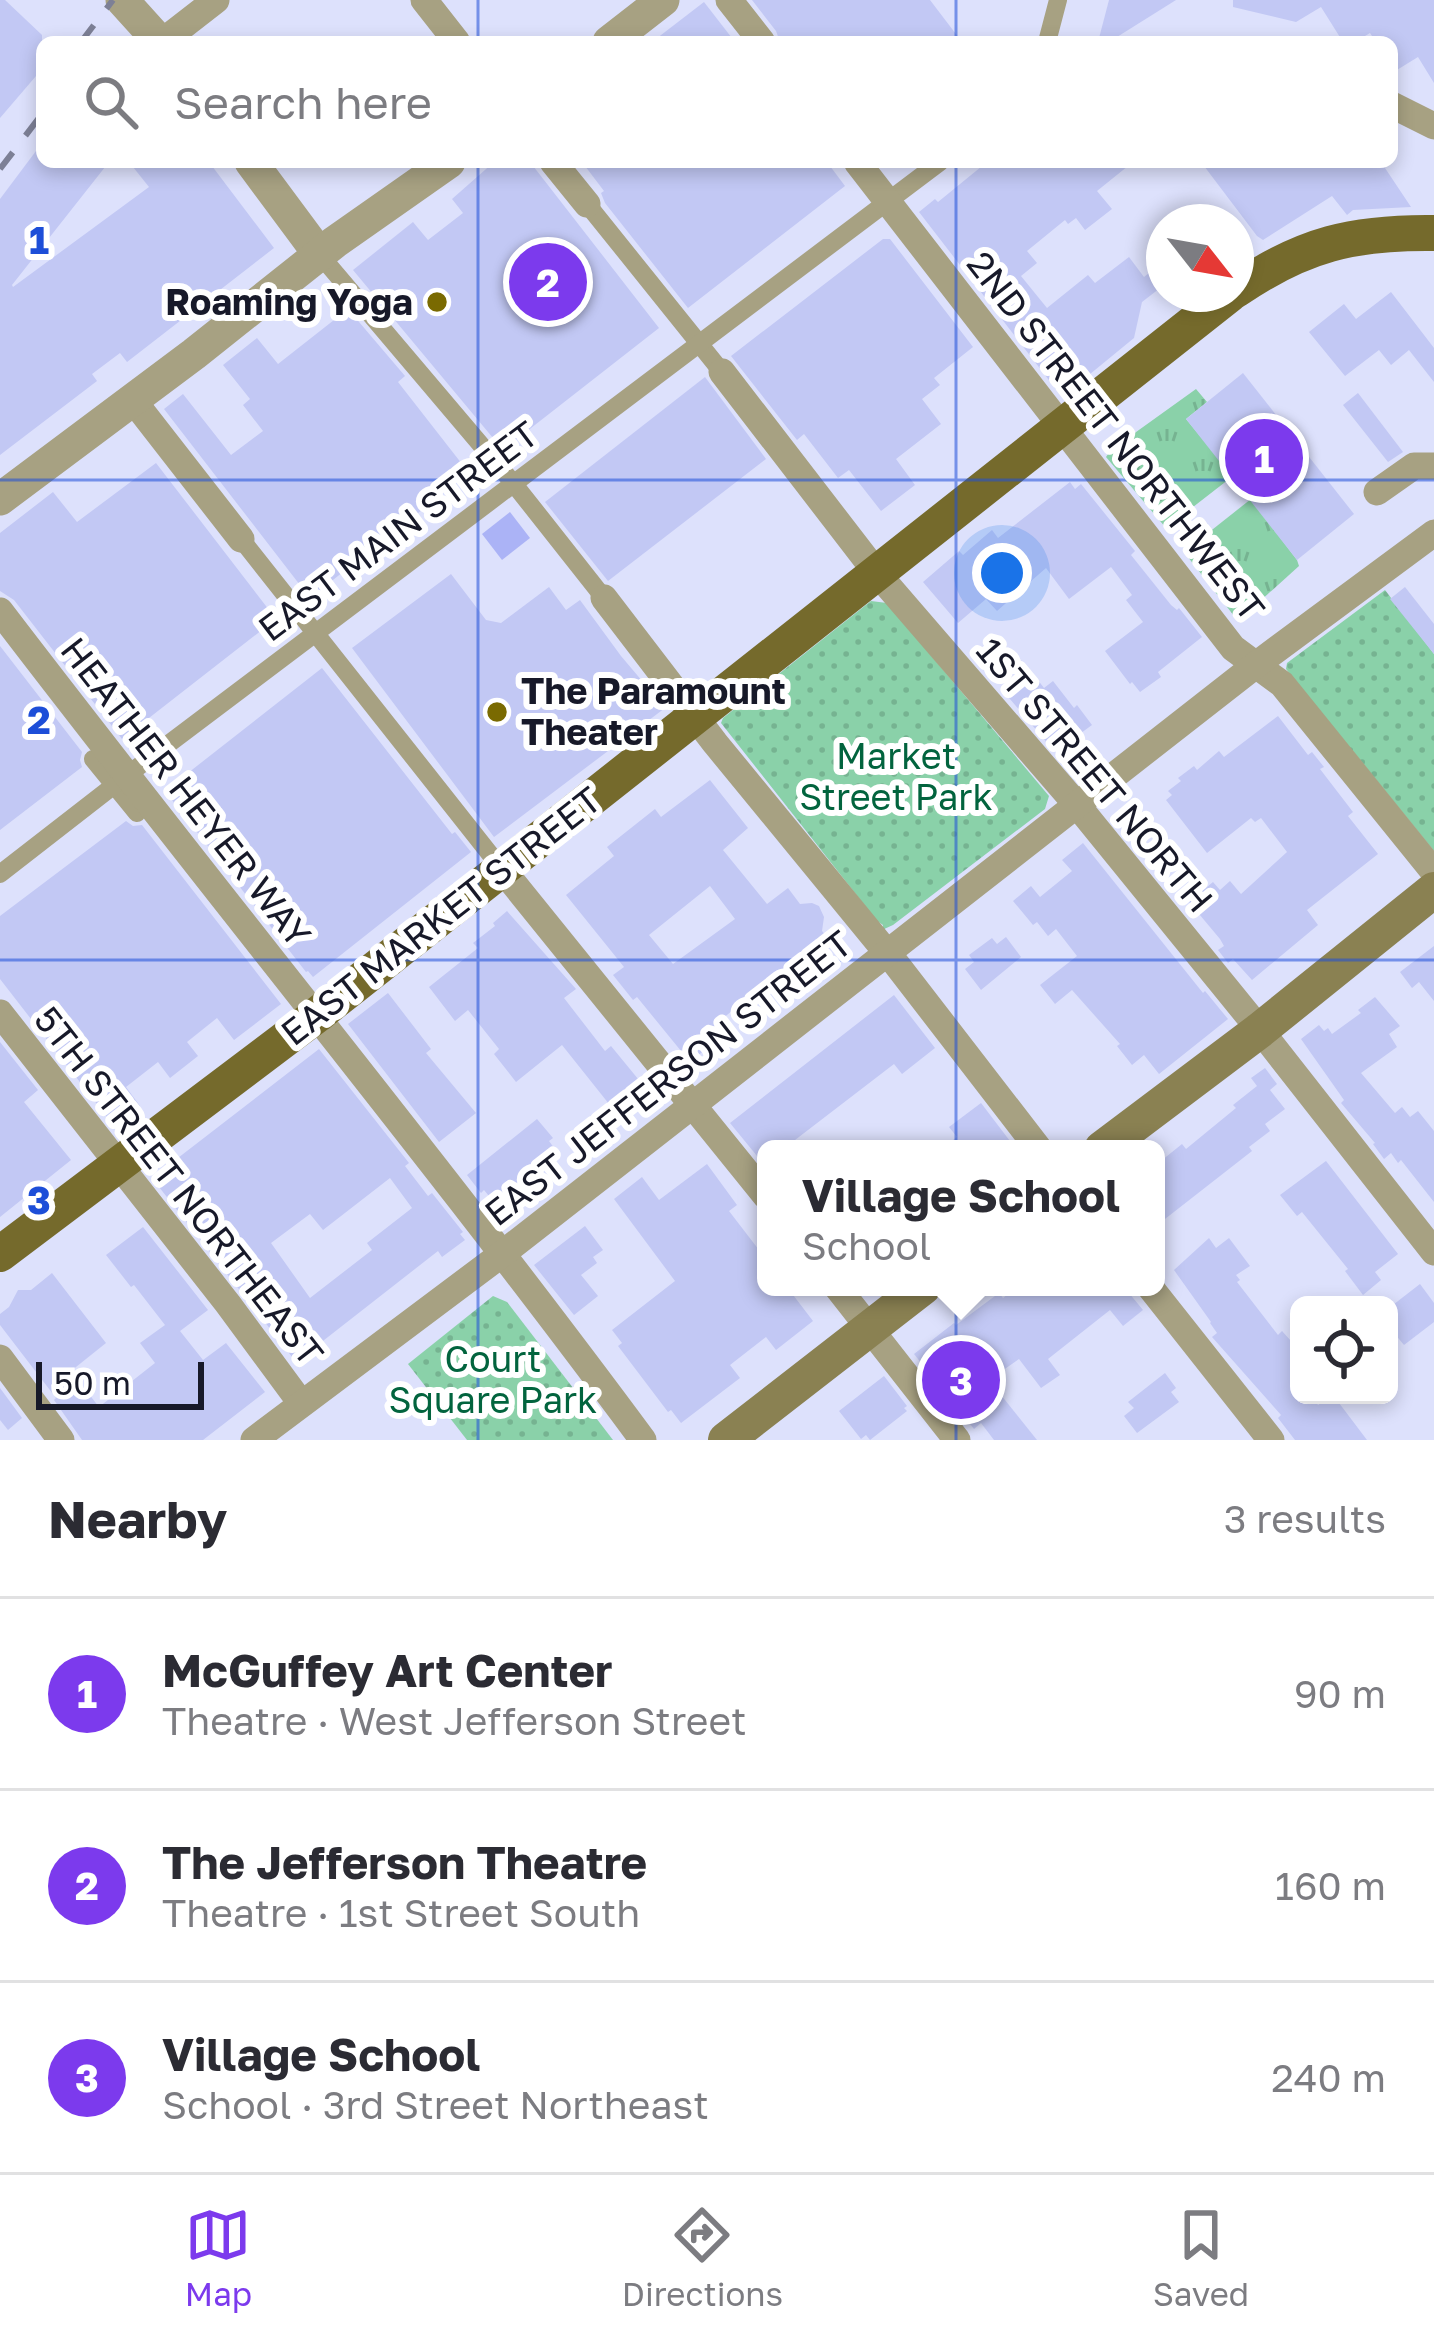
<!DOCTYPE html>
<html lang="en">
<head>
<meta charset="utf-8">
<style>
	:root { --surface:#fff; --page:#f2f2f3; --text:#2b2b33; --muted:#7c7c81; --line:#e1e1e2; --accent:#7c3aed }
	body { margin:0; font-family:"Golos Text",sans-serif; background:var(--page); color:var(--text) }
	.controls { position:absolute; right:36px; bottom:36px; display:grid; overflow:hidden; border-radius:18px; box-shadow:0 6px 18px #0003 }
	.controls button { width:108px; height:108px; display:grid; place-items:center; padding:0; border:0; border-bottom:3px solid var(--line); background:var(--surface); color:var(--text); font:60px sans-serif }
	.compass { position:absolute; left:1146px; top:204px; width:108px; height:108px; border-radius:50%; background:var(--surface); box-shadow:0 6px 18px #0003; rotate:121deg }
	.scale { position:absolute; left:36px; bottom:30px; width:168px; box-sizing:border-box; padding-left:12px; border:6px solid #171929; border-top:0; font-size:33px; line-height:42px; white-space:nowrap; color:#171929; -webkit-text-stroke:9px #fff; paint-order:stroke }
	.you { position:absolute; left:1002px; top:573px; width:42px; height:42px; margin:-30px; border:9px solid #fff; border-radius:50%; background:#1a73e8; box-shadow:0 0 0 18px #1a73e833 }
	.badge { display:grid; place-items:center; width:78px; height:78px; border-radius:50%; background:var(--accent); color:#fff; font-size:39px; font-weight:700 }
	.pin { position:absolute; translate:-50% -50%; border:6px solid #fff; box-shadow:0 3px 12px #0006 }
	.popup { position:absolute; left:757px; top:1140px; width:408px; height:156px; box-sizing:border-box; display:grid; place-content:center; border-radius:18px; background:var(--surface); filter:drop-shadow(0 3px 9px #0005); font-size:39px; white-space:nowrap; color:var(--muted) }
	.popup b { font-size:45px; color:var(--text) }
	.popup::after { content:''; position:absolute; left:50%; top:100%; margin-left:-24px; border:24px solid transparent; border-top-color:var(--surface) }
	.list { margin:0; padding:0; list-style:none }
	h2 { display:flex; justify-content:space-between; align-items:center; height:156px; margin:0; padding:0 48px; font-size:51px }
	h2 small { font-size:39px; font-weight:400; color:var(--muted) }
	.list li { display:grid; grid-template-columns:78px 1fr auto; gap:36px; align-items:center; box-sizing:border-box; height:192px; padding:0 48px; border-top:3px solid var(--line) }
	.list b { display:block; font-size:45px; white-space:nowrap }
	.list p { margin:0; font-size:39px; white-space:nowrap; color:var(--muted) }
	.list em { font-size:39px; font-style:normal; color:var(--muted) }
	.icon { flex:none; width:66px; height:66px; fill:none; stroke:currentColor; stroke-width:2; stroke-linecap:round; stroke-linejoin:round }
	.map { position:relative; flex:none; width:1434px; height:1440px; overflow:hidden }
	.search { position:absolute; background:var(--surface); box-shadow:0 6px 18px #0003; left:36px; right:36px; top:36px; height:132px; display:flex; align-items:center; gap:30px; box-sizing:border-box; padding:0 42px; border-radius:18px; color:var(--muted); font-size:45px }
	.sheet { height:732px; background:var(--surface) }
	nav { display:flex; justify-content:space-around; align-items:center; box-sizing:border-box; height:168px; border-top:3px solid var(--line); background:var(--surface); font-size:33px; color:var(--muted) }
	nav a { display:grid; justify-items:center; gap:6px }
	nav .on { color:var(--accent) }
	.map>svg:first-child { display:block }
	.grass { fill:url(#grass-tufts) }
	.park { fill:url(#park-dots) }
	.water { fill:#abb3f6 }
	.building { fill:#c2c8f4; fill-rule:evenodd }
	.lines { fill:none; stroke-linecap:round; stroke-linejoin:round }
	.pedestrian { stroke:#a7a182; stroke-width:18 }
	.minor { stroke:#a7a182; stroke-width:27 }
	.tertiary { stroke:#a7a182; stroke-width:33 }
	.secondary { stroke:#8a8152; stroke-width:36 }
	.primary { stroke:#756a2c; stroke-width:36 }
	.rail { stroke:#7d8096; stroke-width:6; stroke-dasharray:21 21; stroke-linecap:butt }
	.grid { fill:none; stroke:#1d4ed8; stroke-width:3; stroke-opacity:0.55 }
	.poi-dot { fill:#7a6a01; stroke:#fff; stroke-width:4.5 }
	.labels { text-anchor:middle; stroke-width:12; stroke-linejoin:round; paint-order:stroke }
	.poi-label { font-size:36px; font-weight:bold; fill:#171929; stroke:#fff; text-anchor:end }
	.street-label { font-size:36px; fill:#171929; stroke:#fff }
	.park-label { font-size:36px; fill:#02643e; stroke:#fff }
	.grid-label { font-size:39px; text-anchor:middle; font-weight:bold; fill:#1d4ed8; stroke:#fff; stroke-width:12; stroke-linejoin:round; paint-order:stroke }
</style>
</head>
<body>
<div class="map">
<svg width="1434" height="1440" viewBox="0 0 1434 1440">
	<defs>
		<pattern id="grass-tufts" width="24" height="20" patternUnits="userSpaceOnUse" patternTransform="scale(3)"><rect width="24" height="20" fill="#8ad1a9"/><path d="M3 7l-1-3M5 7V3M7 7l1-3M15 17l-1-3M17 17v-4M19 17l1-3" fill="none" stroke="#76b391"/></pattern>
		<pattern id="park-dots" width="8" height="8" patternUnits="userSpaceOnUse" patternTransform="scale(3)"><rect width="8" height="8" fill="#8ad1a9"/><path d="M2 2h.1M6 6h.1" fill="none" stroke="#76b391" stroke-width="1.8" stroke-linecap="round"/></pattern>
	</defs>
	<rect width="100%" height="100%" fill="#dde1fc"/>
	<g class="grass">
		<polygon points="1196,389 1207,402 1186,419 1233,476 1166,528 1106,457 1111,450"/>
		<polygon points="1251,499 1297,560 1299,566 1238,621 1184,552"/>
	</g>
	<g class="park">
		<polygon points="1385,590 1434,654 1434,851 1286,669 1287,663"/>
		<polygon points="871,601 887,603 1049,796 1045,809 893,925 882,930 883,925 877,921 721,723 723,718"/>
		<polygon points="493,1296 507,1302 613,1440 467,1440 408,1364"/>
	</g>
	<polygon class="water" points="510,512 530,538 502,560 482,534"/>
	<g class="building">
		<polygon points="0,0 5,0 42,35 42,69 0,118"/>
		<polygon points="752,0 930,0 962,42 780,42 776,31"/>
		<polygon points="1109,0 1176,0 1109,42 1098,42"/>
		<polygon points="1233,0 1434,0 1434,83 1418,57 1392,73 1392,42 1376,42 1370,33 1355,42 1343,42 1321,7 1296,22 1233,7"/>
		<polygon points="704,2 735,42 652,42"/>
		<polygon points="42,143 42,162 109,162 12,285 13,287 149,187 129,162 209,162 274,248 127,362 120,353 92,374 97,381 0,455 0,199"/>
		<polygon points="494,162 530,162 659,328 503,450 353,270 413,222 428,240 463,213 452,199"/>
		<polygon points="582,162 827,162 845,186 688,308 605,203 601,193 604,191"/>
		<polygon points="987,162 1133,162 1097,191 1112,209 1085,230 1076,218 1068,224 1065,220 1027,251 1037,263 1021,276 1047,308 1088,275 1095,283 1129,257 1144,277 1164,261 1164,285 1142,302 1134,338 1062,397 919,212 935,199 938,202"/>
		<polygon points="1201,162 1381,162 1411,207 1353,210 1347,215 1332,196 1263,240 1257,236"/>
		<polygon points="883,239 890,239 973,347 934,378 940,385 922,399 941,424 896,459 915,485 881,511 849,470 838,478 804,434 797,440 731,356"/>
		<polygon points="1391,292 1434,348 1434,382 1409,350 1391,365 1379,350 1345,376 1309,332 1344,304 1356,319"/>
		<polygon points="348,309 405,376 398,382 469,473 310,598 164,409 183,394 231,455 263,431 243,405 250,399 223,365 257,338 278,364"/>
		<polygon points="1243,373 1354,514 1297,560 1186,419"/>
		<polygon points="705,377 766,459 608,581 545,502"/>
		<polygon points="1358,393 1403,452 1388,462 1343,405"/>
		<polygon points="156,463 276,619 122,739 14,600 0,591 0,533 53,492 77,522"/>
		<polygon points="1070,482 1075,489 1081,484 1135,551 1131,555 1171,605 1177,610 1179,608 1202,637 1158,672 1161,677 1140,692 1132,682 1130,684 1105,651 1143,622 1126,600 1132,595 1111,567 1069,599 1046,568 997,611 986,599 958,623 923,582 959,551 963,555 992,530 998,538"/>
		<polygon points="451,574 486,620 501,623 549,587 566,610 580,600 621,656 665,708 494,837 352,648"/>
		<polygon points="1405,587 1434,624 1434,654 1390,599"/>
		<polygon points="0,646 82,752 80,760 82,767 0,830"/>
		<polygon points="322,668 452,834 455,832 471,852 313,977 308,971 306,972 165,791"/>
		<polygon points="1031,671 1044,688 1053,681 1074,708 1077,705 1092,725 1055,752 1004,692"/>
		<polygon points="1278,716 1308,755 1312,752 1324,767 1320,769 1353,812 1348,816 1378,854 1307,910 1318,925 1252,980 1233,959 1228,963 1218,950 1224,946 1220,939 1189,902 1213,882 1220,890 1230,881 1241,894 1287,852 1261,818 1255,822 1251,818 1207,853 1166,800 1172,795 1168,791 1181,781 1178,778 1194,766 1197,770 1219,751 1224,757"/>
		<path d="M710,780L748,828L723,850L767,904L788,888L800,904L812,903L819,906L824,917L822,931L834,945L750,1007L745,1000L709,1030L717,1040L690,1062L637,997L633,1000L613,975L624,967L566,895L614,856L607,847L655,809L661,817ZM710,886L735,919L673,964L649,935Z"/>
		<polygon points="126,821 133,826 142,825 281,1004 234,1040 217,1018 187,1042 198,1056 170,1078 158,1062 126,1087 140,1106 114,1126 0,979 0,916"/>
		<polygon points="1083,843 1203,993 1205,991 1228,1019 1159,1074 1144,1055 1132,1065 1117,1046 1120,1044 1072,990 1055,1004 1040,985 1077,956 1056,929 1048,936 1037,922 1033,925 1013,901 1031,886 1040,897 1072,871 1062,860"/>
		<polygon points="507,911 576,989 564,998 605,1051 611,1046 643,1085 613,1109 562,1045 516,1082 494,1054 499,1049 468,1010 455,1021 429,987 478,948 473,943 495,926 493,923"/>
		<polygon points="1006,937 1021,957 981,990 965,969 974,962 969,955 992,938 997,944"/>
		<polygon points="1434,946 1434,1001 1419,982 1412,988 1400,972"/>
		<polygon points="388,993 431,1049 426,1053 476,1113 439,1142 348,1024"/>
		<polygon points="894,995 935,1048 902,1074 894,1064 795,1140 802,1149 766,1149 766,1167 730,1123"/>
		<polygon points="1375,997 1400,1026 1389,1034 1397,1047 1361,1073 1395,1113 1402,1107 1410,1117 1418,1111 1434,1131 1434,1202 1401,1160 1398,1163 1391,1153 1384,1159 1373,1144 1375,1143 1341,1103 1344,1100 1301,1039 1319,1025 1324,1031 1328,1028 1332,1034 1361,1013 1358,1010"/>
		<polygon points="0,1042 38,1090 24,1102 71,1160 0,1217"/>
		<path d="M319,1049L409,1163L405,1166L428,1196L432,1193L463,1232L460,1234L465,1240L442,1257L438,1251L296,1362L152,1178ZM390,1178L412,1208L367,1243L372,1250L310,1298L271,1243L310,1214L323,1230Z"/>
		<polygon points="1265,1068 1277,1084 1270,1090 1285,1109 1265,1124 1270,1131 1249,1147 1252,1151 1156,1226 1156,1165 1182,1144 1186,1149 1236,1108 1233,1105 1257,1086 1251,1078"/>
		<polygon points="981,1103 1016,1149 941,1149 957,1137 949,1127"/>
		<polygon points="537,1119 553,1138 549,1141 557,1152 493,1201 484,1190 481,1193 467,1175"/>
		<polygon points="1326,1161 1398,1254 1375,1272 1381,1280 1363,1295 1345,1271 1348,1269 1302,1212 1297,1216 1280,1195"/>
		<polygon points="707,1164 737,1205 729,1211 766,1259 766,1287 787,1287 813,1321 776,1350 766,1337 730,1365 740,1378 681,1423 671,1410 668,1412 618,1346 622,1343 612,1330 675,1281 614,1199 642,1177 659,1200"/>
		<polygon points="585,1226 603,1250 593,1257 597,1263 581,1275 598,1296 574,1315 534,1265"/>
		<polygon points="143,1227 208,1310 180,1331 203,1360 226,1343 265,1392 203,1440 82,1440 54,1400 56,1398 0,1325 0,1314 9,1307 18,1290 31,1290 52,1273 106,1343 71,1371 99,1407 155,1363 140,1343 165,1325 134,1285 131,1287 106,1255"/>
		<polygon points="1209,1238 1216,1248 1229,1238 1250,1266 1236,1275 1240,1280 1237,1282 1278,1335 1282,1331 1291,1341 1299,1335 1299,1395 1311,1395 1318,1405 1333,1395 1367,1440 1295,1440 1278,1418 1281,1415 1212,1337 1217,1333 1210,1323 1211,1322 1174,1270"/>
		<polygon points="1420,1284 1434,1303 1434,1322 1404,1345 1389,1327 1389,1308"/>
		<polygon points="1017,1287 1124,1287 1143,1310 1123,1326 1110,1310 1048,1359 1060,1375 1041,1388 1019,1359 989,1380 1037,1440 994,1440 981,1423 974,1429 914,1354 954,1323 956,1325 999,1293 1003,1298"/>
		<polygon points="1165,1373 1176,1388 1171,1392 1179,1402 1137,1433 1124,1416 1134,1408 1128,1402"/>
		<polygon points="884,1376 907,1406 904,1408 907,1411 870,1440 866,1435 861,1439 839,1411"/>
		<polygon points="0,1388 22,1418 8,1430 0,1420"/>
	</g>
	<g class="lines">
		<g class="pedestrian">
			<polyline points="1047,42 1058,0"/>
			<polyline points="587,204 722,372"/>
			<polyline points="320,255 514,484 604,598"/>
			<polyline points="241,539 501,868"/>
			<polyline points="93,759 137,813"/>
			<polyline points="0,874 126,776 940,162"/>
		</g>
		<g class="minor">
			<polyline points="424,0 457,42"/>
			<polyline points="729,0 762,42"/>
			<polyline points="162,42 216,0"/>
			<polyline points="1392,105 1434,126"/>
			<polyline points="553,162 587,204"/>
			<polyline points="857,162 1233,648 1282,684 1434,872"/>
			<polyline points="722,372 876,572 1077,805 1260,1030 1434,1252"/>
			<polyline points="132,399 241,539"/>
			<polyline points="1377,492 1414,466 1434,466"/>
			<polyline points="604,598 715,743 897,965 1039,1149"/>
			<path d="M0,611C212,889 435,1159 643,1440"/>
			<polyline points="501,868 766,1196"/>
			<polyline points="0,1013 228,1304 301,1403"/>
			<polyline points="837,1287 957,1440"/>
			<polyline points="1150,1287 1271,1440"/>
			<polyline points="0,1358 61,1440"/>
			<polyline points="254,1440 502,1254 1257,664 1434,533"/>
		</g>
		<g class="tertiary">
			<polyline points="122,0 160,42"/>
			<polyline points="609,42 663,0"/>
			<polyline points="251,162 320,255"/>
			<polyline points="0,499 194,354 335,242 449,162"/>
		</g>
		<g class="secondary">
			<polyline points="1102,1149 1260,1030 1434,890"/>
			<polyline points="726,1440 923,1287"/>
		</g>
		<g class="primary">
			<path d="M1236,290C1303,244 1354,232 1434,233"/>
			<polyline points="0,1254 317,1015 1230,294"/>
		</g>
		<g class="rail">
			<polyline points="81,42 113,0"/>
			<polyline points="0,169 42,114"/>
		</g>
	</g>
	<path class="grid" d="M478,0V42M956,0V42M478,162V1440M956,162V1440M0,480H1434M0,960H1434"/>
	<g class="poi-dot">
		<circle cx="437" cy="302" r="12"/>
		<circle cx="497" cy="712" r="12"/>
	</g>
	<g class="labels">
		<g class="poi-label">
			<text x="413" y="315">Roaming Yoga</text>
			<text x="521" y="704" text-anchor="start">The Paramount<tspan x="521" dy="41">Theater</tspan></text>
		</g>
		<g class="street-label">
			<text transform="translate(1116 436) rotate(52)" y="13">2ND STREET NORTHWEST</text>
			<text transform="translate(398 531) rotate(-37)" y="13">EAST MAIN STREET</text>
			<text transform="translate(1095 775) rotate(50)" y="13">1ST STREET NORTH</text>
			<text transform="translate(186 792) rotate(52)" y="13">HEATHER HEYER WAY</text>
			<text transform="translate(441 916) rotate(-38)" y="13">EAST MARKET STREET</text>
			<text transform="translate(668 1078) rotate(-38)" y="13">EAST JEFFERSON STREET</text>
			<text transform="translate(179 1186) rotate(52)" y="13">5TH STREET NORTHEAST</text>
		</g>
		<g class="park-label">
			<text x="896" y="769">Market<tspan x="896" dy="41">Street Park</tspan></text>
			<text x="493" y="1372">Court<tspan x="493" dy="41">Square Park</tspan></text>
		</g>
	</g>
	<g class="grid-label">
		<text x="39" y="254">1</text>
		<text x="39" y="734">2</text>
		<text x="39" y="1214">3</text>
	</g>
</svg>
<div class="controls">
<button><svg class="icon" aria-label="locate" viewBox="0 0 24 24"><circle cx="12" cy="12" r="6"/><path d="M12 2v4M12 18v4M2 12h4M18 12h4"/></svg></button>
</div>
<svg class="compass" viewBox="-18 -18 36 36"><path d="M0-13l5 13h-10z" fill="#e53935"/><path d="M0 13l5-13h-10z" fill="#7c7c81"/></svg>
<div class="scale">50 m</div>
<div class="you"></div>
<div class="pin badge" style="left:1264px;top:458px">1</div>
<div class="pin badge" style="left:548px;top:282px">2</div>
<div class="pin badge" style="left:961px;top:1380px">3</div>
<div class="popup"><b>Village School</b>School</div>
<div class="search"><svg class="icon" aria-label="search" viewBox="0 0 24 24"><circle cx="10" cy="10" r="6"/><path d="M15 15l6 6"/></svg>Search here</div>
</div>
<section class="sheet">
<h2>Nearby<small>3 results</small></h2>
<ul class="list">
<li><span class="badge">1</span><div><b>McGuffey Art Center</b><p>Theatre · West Jefferson Street</p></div><em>90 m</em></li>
<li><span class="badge">2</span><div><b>The Jefferson Theatre</b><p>Theatre · 1st Street South</p></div><em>160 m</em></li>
<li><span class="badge">3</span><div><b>Village School</b><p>School · 3rd Street Northeast</p></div><em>240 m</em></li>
</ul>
</section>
<nav>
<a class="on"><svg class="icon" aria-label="map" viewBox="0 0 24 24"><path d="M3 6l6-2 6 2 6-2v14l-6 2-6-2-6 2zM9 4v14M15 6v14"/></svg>Map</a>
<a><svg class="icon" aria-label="directions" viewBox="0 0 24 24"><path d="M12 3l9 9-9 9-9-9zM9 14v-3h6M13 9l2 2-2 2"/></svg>Directions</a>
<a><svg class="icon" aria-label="saved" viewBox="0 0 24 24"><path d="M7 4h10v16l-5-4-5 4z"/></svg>Saved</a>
</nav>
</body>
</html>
